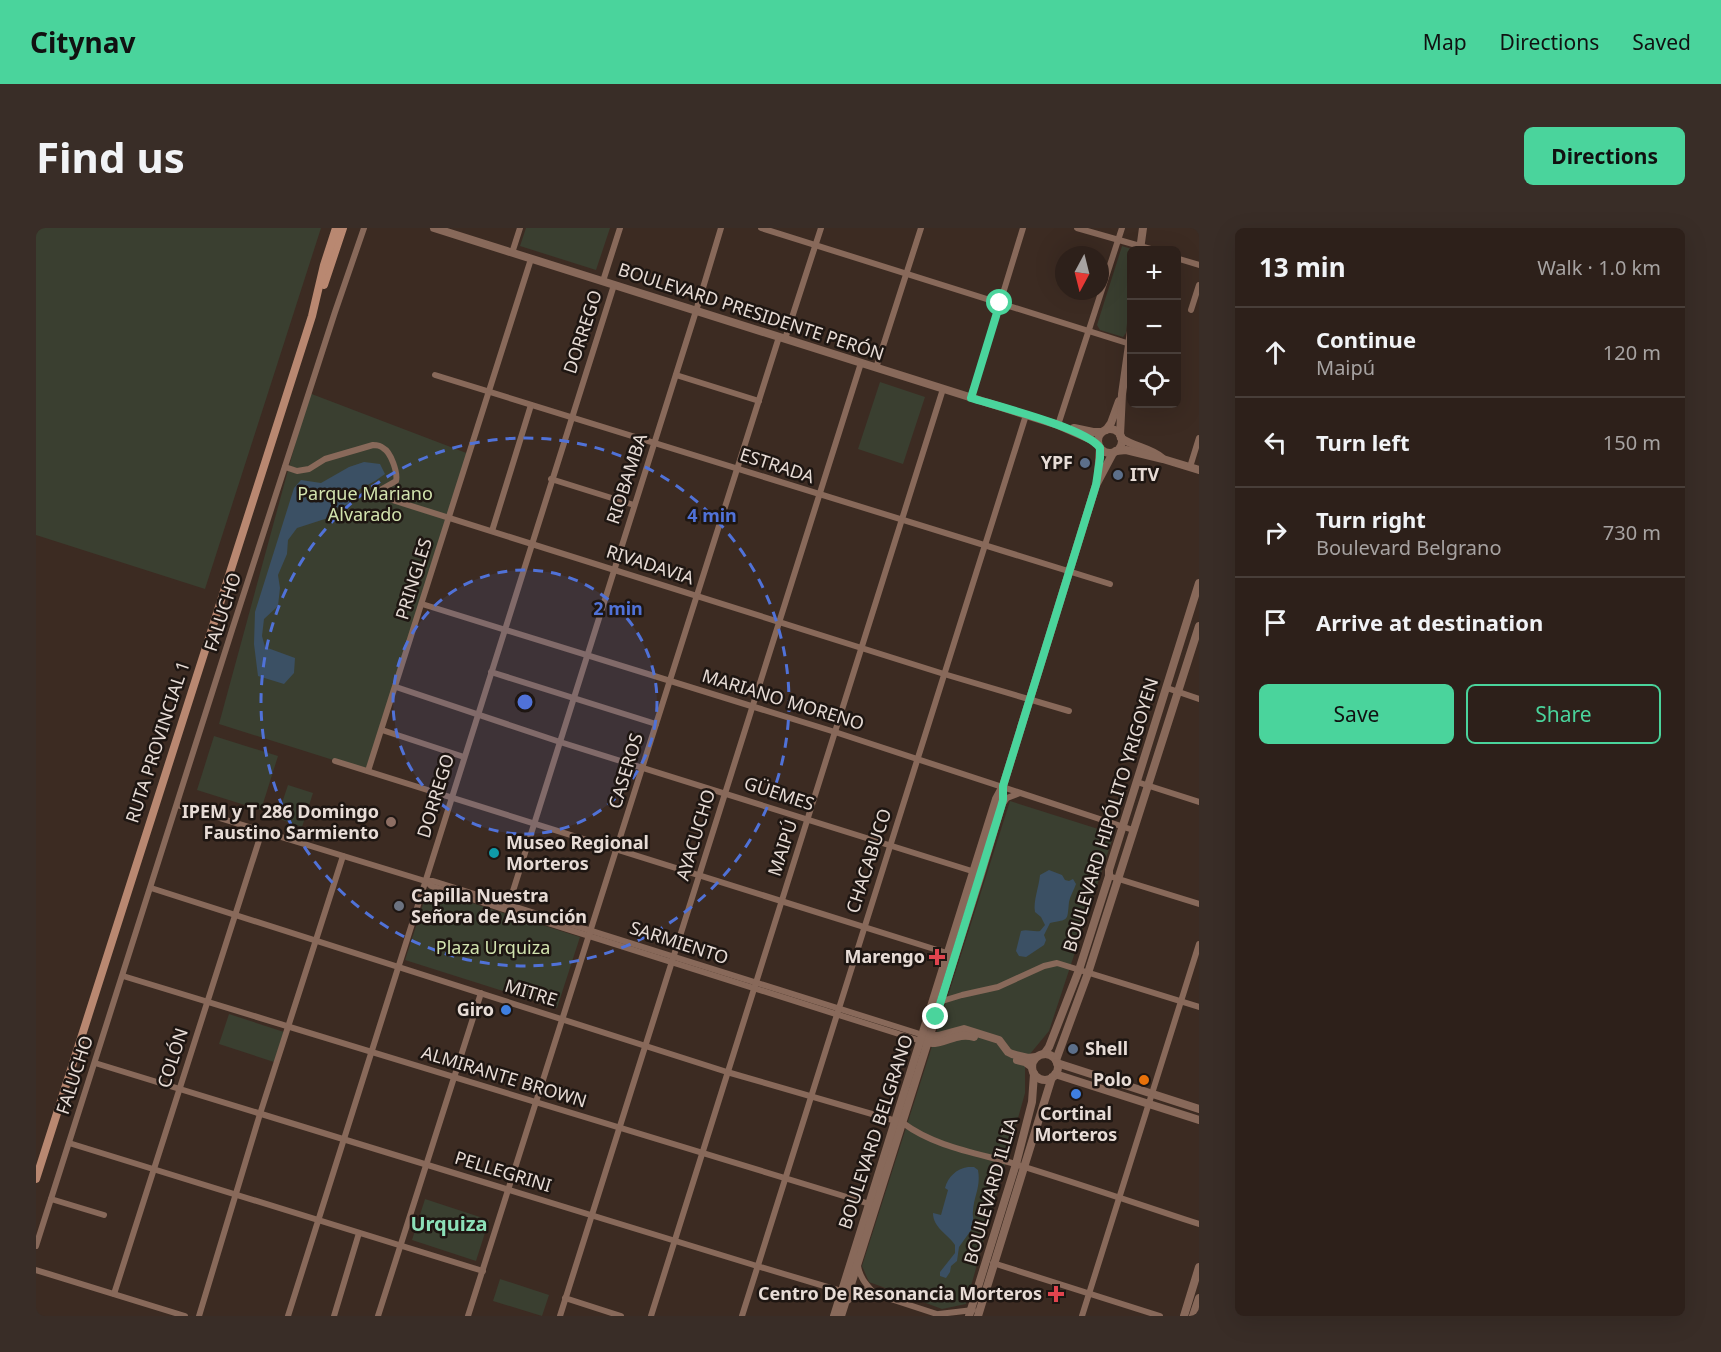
<!DOCTYPE html>
<html lang="en">
<head>
<meta charset="utf-8">
<style>
	:root { --surface:#2d201a; --page:#392d27; --text:#f1f3f6; --muted:#a7a3a2; --line:#483e39; --accent:#4ad49c }
	body { margin:0; font-family:"Noto Sans",sans-serif; background:var(--page); color:var(--text) }
	.controls { position:absolute; right:18px; top:18px; display:grid; overflow:hidden; border-radius:9px; box-shadow:0 6px 24px #0002 }
	.controls button { width:54px; height:54px; display:grid; place-items:center; padding:0; border:0; border-bottom:2px solid var(--line); background:var(--surface); color:var(--text); font:30px sans-serif }
	.compass { position:absolute; left:1019px; top:18px; width:54px; height:54px; border-radius:50%; background:var(--surface); box-shadow:0 6px 24px #0002; rotate:187deg }
	.stop { position:absolute; width:18px; height:18px; margin:-14px; border:4px solid #4ad49c; border-radius:50%; background:#fff }
	.stop.end { background:#4ad49c; border-color:#fff; box-shadow:0 2px 6px #0008 }
	.list { margin:0; padding:0; list-style:none }
	h2 { display:flex; justify-content:space-between; align-items:center; height:78px; margin:0; padding:0 24px; font-size:26px }
	h2 small { font-size:20px; font-weight:400; color:var(--muted) }
	.list li { display:grid; grid-template-columns:39px 1fr auto; gap:18px; align-items:center; box-sizing:border-box; height:90px; padding:0 24px; border-top:2px solid var(--line) }
	.list b { display:block; font-size:22px; white-space:nowrap }
	.list p { margin:0; font-size:20px; white-space:nowrap; color:var(--muted) }
	.list em { font-size:20px; font-style:normal; color:var(--muted) }
	.actions { display:flex; gap:12px; padding:18px 24px }
	.actions a { flex:1; padding:14px 0; border:2px solid var(--accent); border-radius:9px; text-align:center; font-size:21px; color:var(--accent) }
	.actions .main { background:var(--accent); color:#111 }
	.icon { flex:none; width:33px; height:33px; fill:none; stroke:currentColor; stroke-width:2; stroke-linecap:round; stroke-linejoin:round }
	.map { position:relative; flex:none; width:1163px; height:1088px; overflow:hidden; border-radius:9px }
	header { display:flex; align-items:center; gap:36px; box-sizing:border-box; height:84px; padding:0 30px; background:var(--accent); color:#111 }
	header strong { font-size:28px }
	nav { display:flex; gap:33px; margin-inline-start:auto; font-size:21px }
	.intro { display:flex; align-items:center; justify-content:space-between; box-sizing:border-box; height:144px; padding:0 36px }
	h1 { margin:0; font-size:42px }
	.button { padding:15px 27px; border-radius:9px; background:var(--accent); color:#111; font-size:21px; font-weight:700 }
	main { display:flex; gap:36px; padding:0 36px }
	aside { flex:1; background:var(--surface); border-radius:9px; box-shadow:0 6px 24px #0002 }
	.map>svg:first-child { display:block }
	.green { fill:#3a3f30 }
	.water { fill:#3b5064 }
	.lines { fill:none; stroke-linecap:round; stroke-linejoin:round }
	.minor { stroke:#88695a; stroke-width:6 }
	.tertiary { stroke:#88695a; stroke-width:8 }
	.secondary { stroke:#b98871; stroke-width:8 }
	.route { stroke:#4ad49c; stroke-width:8 }
	.ring { fill:none; stroke:#5072d8; stroke-width:3; stroke-dasharray:10 8 }
	.service-dot { fill:#5c6f8a; stroke:#1e1612; stroke-width:2 }
	.education-dot { fill:#8d6e63; stroke:#1e1612; stroke-width:2 }
	.culture-dot { fill:#0f9aa8; stroke:#1e1612; stroke-width:2 }
	.worship-dot { fill:#6b7280; stroke:#1e1612; stroke-width:2 }
	.health-dot { fill:#e0444e; stroke:#1e1612; stroke-width:2 }
	.shop-dot { fill:#3f7fe0; stroke:#1e1612; stroke-width:2 }
	.food-dot { fill:#e8710a; stroke:#1e1612; stroke-width:2 }
	.labels { text-anchor:middle; stroke-width:5; stroke-linejoin:round; paint-order:stroke }
	.street-label { font-size:18px; fill:#e7dcd6; stroke:#1e1612 }
	.poi-label { font-size:18px; font-weight:bold; fill:#e7dcd6; stroke:#1e1612; text-anchor:end }
	.park-label { font-size:18px; fill:#d2e3ae; stroke:#1e1612 }
	.neighbourhood-label { font-size:20px; font-weight:bold; fill:#8ce0b8; stroke:#1e1612 }
	.centre { fill:#5072d8; stroke:#1e1612; stroke-width:3 }
	.ring-label { font-size:18px; text-anchor:middle; font-weight:bold; fill:#5072d8; stroke:#1e1612; stroke-width:5; stroke-linejoin:round; paint-order:stroke }
</style>
</head>
<body>
<header>
<strong>Citynav</strong>
<nav><a>Map</a><a>Directions</a><a>Saved</a></nav>
</header>
<div class="intro"><h1>Find us</h1><a class="button">Directions</a></div>
<main>
<div class="map">
<svg width="1163" height="1088" viewBox="0 0 1163 1088">
	<rect width="100%" height="100%" fill="#3c2b22"/>
	<g class="green">
		<polygon points="0,0 285,0 169,361 0,307"/>
		<polygon points="490,0 574,0 560,42 484,18"/>
		<polygon points="1086,18 1099,22 1096,22 1095,57 1090,105 1087,109 1064,102 1061,97"/>
		<polygon points="844,154 889,169 867,236 822,221"/>
		<polygon points="273,165 433,226 332,543 183,496"/>
		<polygon points="178,508 242,528 225,582 161,562"/>
		<polygon points="252,557 277,565 266,599 241,590"/>
		<polygon points="974,573 1078,606 1013,803 989,832 989,865 930,1076 906,1081 833,1054 826,1038"/>
		<polygon points="392,661 544,709 521,780 369,732"/>
		<polygon points="193,786 248,804 238,834 183,816"/>
		<polygon points="389,971 453,992 440,1033 376,1012"/>
		<polygon points="464,1051 513,1067 506,1088 457,1073"/>
	</g>
	<g class="water">
		<polygon points="328,234 344,236 349,246 339,253 320,263 312,276 300,280 292,290 261,300 252,312 251,326 242,347 244,360 242,378 228,391 226,408 229,419 259,430 258,445 248,456 222,448 218,416 219,384 258,260 265,252 285,255 313,239"/>
		<path d="M1013,642L1026,647L1029,652L1033,653L1037,651L1040,656C1038,662 1034,668 1033,674C1031,694 1033,691 1014,695L1008,707L1010,712L1008,717L990,729L983,728L980,723L985,703C991,701 997,704 1004,703L1009,697L1005,689L999,684C997,673 1003,659 1004,647Z"/>
		<path d="M932,939H938L942,942C945,959 938,967 937,983C936,987 938,993 938,998L923,1019L921,1033L915,1038L914,1044L910,1050L904,1048V1044L919,1025V1017C912,1006 897,1000 897,985L905,987L912,962L909,960C912,949 920,941 932,939Z"/>
	</g>
	<g class="lines">
		<g class="minor">
			<polyline points="725,0 1094,116"/>
			<polyline points="1041,0 1118,22"/>
			<polyline points="476,25 484,0"/>
			<polyline points="1140,30 1163,37"/>
			<polyline points="567,53 584,0"/>
			<polyline points="1155,82 1163,57"/>
			<polyline points="749,111 785,0"/>
			<polyline points="840,140 885,0"/>
			<polyline points="399,147 1074,356"/>
			<polyline points="640,147 723,173"/>
			<polyline points="935,170 987,0"/>
			<polyline points="1022,197 1086,0"/>
			<path d="M249,239L261,243L273,241L289,231L337,217C341,217 344,217 347,220C355,224 362,245 360,253L346,261L343,265L344,267L350,270L908,446L1033,483"/>
			<polyline points="1154,239 1163,210"/>
			<polyline points="515,251 598,277"/>
			<polyline points="456,303 495,177"/>
			<polyline points="386,376 799,504 1097,602"/>
			<polyline points="455,444 620,496"/>
			<polyline points="360,459 524,514 939,644"/>
			<polyline points="1131,460 1163,471"/>
			<polyline points="346,502 428,529"/>
			<polyline points="299,533 914,726"/>
			<polyline points="332,543 495,31"/>
			<polyline points="1101,554 1163,574"/>
			<polyline points="141,577 389,653 397,653 887,807"/>
			<polyline points="966,577 971,570 984,565"/>
			<polyline points="1073,648 1163,676"/>
			<polyline points="390,653 395,658 885,813"/>
			<path d="M115,660L691,844L867,895C899,919 941,925 979,936C1041,955 1102,976 1163,996"/>
			<polyline points="471,682 660,83 685,0"/>
			<polyline points="87,748 837,977"/>
			<polyline points="903,774 926,767 962,759 1008,738 1021,735 1163,779"/>
			<polyline points="59,835 721,1038 805,1063 815,1058 907,1088"/>
			<polyline points="33,915 447,1043"/>
			<polyline points="15,971 68,987"/>
			<polyline points="0,1018 196,402 299,84 328,0"/>
			<polyline points="957,1035 1124,1088"/>
			<polyline points="0,1042 149,1088"/>
			<polyline points="78,1066 226,603"/>
			<polyline points="529,1070 585,1088"/>
			<path d="M810,1074L817,1069L838,1065C830,1056 824,1050 822,1038"/>
			<polyline points="903,1086 937,1082"/>
			<polyline points="163,1088 224,886 307,628"/>
			<polyline points="252,1088 578,57"/>
			<polyline points="298,1088 323,1005"/>
			<polyline points="342,1088 445,765"/>
			<polyline points="432,1088 743,109"/>
			<polyline points="524,1088 825,135"/>
			<polyline points="615,1088 907,161"/>
			<polyline points="706,1088 990,187"/>
			<polyline points="1046,1088 1163,716"/>
		</g>
		<g class="tertiary">
			<polyline points="398,0 1022,197 1056,212 1062,217"/>
			<polyline points="1104,22 1107,0"/>
			<polyline points="1038,200 1057,204 1066,204"/>
			<circle cx="1074" cy="213" r="12"/>
			<polyline points="1070,202 1075,195 1083,173"/>
			<polyline points="1084,207 1086,166 1096,96"/>
			<path d="M1085,210C1098,219 1114,220 1126,230"/>
			<polyline points="1080,223 1090,222 1127,231 1163,242"/>
			<polyline points="1062,247 1064,220"/>
			<polyline points="891,808 902,808 928,801 963,812 972,824 976,826 992,830 1000,829"/>
			<path d="M889,814C907,819 920,803 938,809"/>
			<polyline points="1008,826 1013,819 1043,742 1073,648 1073,642 1163,355"/>
			<circle cx="1009" cy="839" r="13"/>
			<polyline points="981,832 989,834 996,839"/>
			<polyline points="1020,832 1052,745 1163,398"/>
			<polyline points="1021,835 1163,881"/>
			<polyline points="1019,846 1163,892"/>
			<polyline points="798,1088 960,571 967,558 1060,257 1077,225"/>
			<polyline points="805,1088 945,646 967,572 967,559"/>
			<polyline points="933,1088 980,936 996,874 998,846"/>
			<polyline points="942,1088 1016,849"/>
			<polyline points="1148,1088 1163,1039"/>
			<polyline points="1157,1088 1163,1070"/>
		</g>
		<g class="secondary">
			<polyline points="288,57 307,0"/>
			<polyline points="0,951 276,88 288,37 300,0"/>
		</g>
	</g>
	<g class="lines">
		<path class="route" d="M900,789L965,579L967,572V558L1060,257L1064,230V220C1052,201 961,178 935,170L964,75"/>
	</g>
	<circle cx="489" cy="474" r="132" fill="#5072d8" fill-opacity=".12"/>
	<g class="ring">
		<circle cx="489" cy="474" r="132"/>
		<circle cx="489" cy="474" r="264"/>
	</g>
	<g class="service-dot">
		<circle cx="1049" cy="235" r="6"/>
		<circle cx="1082" cy="247" r="6"/>
		<circle cx="1037" cy="821" r="6"/>
	</g>
	<circle class="education-dot" cx="355" cy="594" r="6"/>
	<circle class="culture-dot" cx="458" cy="625" r="6"/>
	<circle class="worship-dot" cx="363" cy="678" r="6"/>
	<g class="health-dot">
		<path d="M898 720h6v6h6v6h-6v6h-6v-6h-6v-6h6z"/>
		<path d="M1017 1057h6v6h6v6h-6v6h-6v-6h-6v-6h6z"/>
	</g>
	<g class="shop-dot">
		<circle cx="470" cy="782" r="6"/>
		<circle cx="1040" cy="866" r="6"/>
	</g>
	<circle class="food-dot" cx="1108" cy="852" r="6"/>
	<g class="labels">
		<g class="street-label">
			<text transform="translate(715 84) rotate(18)" y="6">BOULEVARD PRESIDENTE PERÓN</text>
			<text transform="translate(547 104) rotate(-72)" y="6">DORREGO</text>
			<text transform="translate(741 238) rotate(18)" y="6">ESTRADA</text>
			<text transform="translate(591 251) rotate(-72)" y="6">RIOBAMBA</text>
			<text transform="translate(614 337) rotate(18)" y="6">RIVADAVIA</text>
			<text transform="translate(378 351) rotate(-73)" y="6">PRINGLES</text>
			<text transform="translate(187 384) rotate(-72)" y="6">FALUCHO</text>
			<text transform="translate(747 472) rotate(17)" y="6">MARIANO MORENO</text>
			<text transform="translate(122 514) rotate(-72)" y="6">RUTA PROVINCIAL 1</text>
			<text transform="translate(590 543) rotate(-73)" y="6">CASEROS</text>
			<text transform="translate(743 566) rotate(18)" y="6">GÜEMES</text>
			<text transform="translate(400 568) rotate(-73)" y="6">DORREGO</text>
			<text transform="translate(1075 587) rotate(-73)" y="6">BOULEVARD HIPÓLITO YRIGOYEN</text>
			<text transform="translate(660 607) rotate(-73)" y="6">AYACUCHO</text>
			<text transform="translate(747 620) rotate(-72)" y="6">MAIPÚ</text>
			<text transform="translate(833 633) rotate(-72)" y="6">CHACABUCO</text>
			<text transform="translate(643 715) rotate(18)" y="6">SARMIENTO</text>
			<text transform="translate(495 765) rotate(17)" y="6">MITRE</text>
			<text transform="translate(137 830) rotate(-72)" y="6">COLÓN</text>
			<text transform="translate(39 847) rotate(-72)" y="6">FALUCHO</text>
			<text transform="translate(468 849) rotate(17)" y="6">ALMIRANTE BROWN</text>
			<text transform="translate(840 904) rotate(-72)" y="6">BOULEVARD BELGRANO</text>
			<text transform="translate(467 944) rotate(17)" y="6">PELLEGRINI</text>
			<text transform="translate(955 963) rotate(-74)" y="6">BOULEVARD ILLIA</text>
		</g>
		<g class="poi-label">
			<text x="1037" y="241">YPF</text>
			<text x="1094" y="253" text-anchor="start">ITV</text>
			<text x="343" y="590">IPEM y T 286 Domingo<tspan x="343" dy="21">Faustino Sarmiento</tspan></text>
			<text x="470" y="621" text-anchor="start">Museo Regional<tspan x="470" dy="21">Morteros</tspan></text>
			<text x="375" y="674" text-anchor="start">Capilla Nuestra<tspan x="375" dy="21">Señora de Asunción</tspan></text>
			<text x="889" y="735">Marengo</text>
			<text x="458" y="788">Giro</text>
			<text x="1049" y="827" text-anchor="start">Shell</text>
			<text x="1096" y="858">Polo</text>
			<text x="1040" y="892" text-anchor="middle">Cortinal<tspan x="1040" dy="21">Morteros</tspan></text>
			<text x="1006" y="1072">Centro De Resonancia Morteros</text>
		</g>
		<g class="park-label">
			<text x="329" y="272">Parque Mariano<tspan x="329" dy="21">Alvarado</tspan></text>
			<text x="457" y="726">Plaza Urquiza</text>
		</g>
		<g class="neighbourhood-label">
			<text x="413" y="1003">Urquiza</text>
		</g>
	</g>
	<circle cx="489" cy="474" r="9" class="centre"/>
	<g class="ring-label">
		<text x="676" y="294">4 min</text>
		<text x="582" y="387">2 min</text>
	</g>
</svg>
<div class="controls">
<button>+</button>
<button>−</button>
<button><svg class="icon" aria-label="locate" viewBox="0 0 24 24"><circle cx="12" cy="12" r="6"/><path d="M12 2v4M12 18v4M2 12h4M18 12h4"/></svg></button>
</div>
<svg class="compass" viewBox="-18 -18 36 36"><path d="M0-13l5 13h-10z" fill="#e53935"/><path d="M0 13l5-13h-10z" fill="#a7a3a2"/></svg>
<div class="stop" style="left:964px;top:75px"></div>
<div class="stop end" style="left:900px;top:789px"></div>
</div>
<aside>
<h2>13 min<small>Walk · 1.0 km</small></h2>
<ul class="list">
<li><svg class="icon" aria-label="ahead" viewBox="0 0 24 24"><path d="M12 20V5M6 11l6-6 6 6"/></svg><div><b>Continue</b><p>Maipú</p></div><em>120 m</em></li>
<li><svg class="icon" aria-label="left" viewBox="0 0 24 24"><path d="M17 20v-9H6M10 6l-5 5 5 5"/></svg><div><b>Turn left</b></div><em>150 m</em></li>
<li><svg class="icon" aria-label="right" viewBox="0 0 24 24"><path d="M7 20v-9h11M14 6l5 5-5 5"/></svg><div><b>Turn right</b><p>Boulevard Belgrano</p></div><em>730 m</em></li>
<li><svg class="icon" aria-label="arrive" viewBox="0 0 24 24"><path d="M6 21V4h12l-3 4 3 4H6"/></svg><div><b>Arrive at destination</b></div></li>
</ul>
<div class="actions"><a class="main">Save</a><a>Share</a></div>
</aside>
</main>
</body>
</html>
